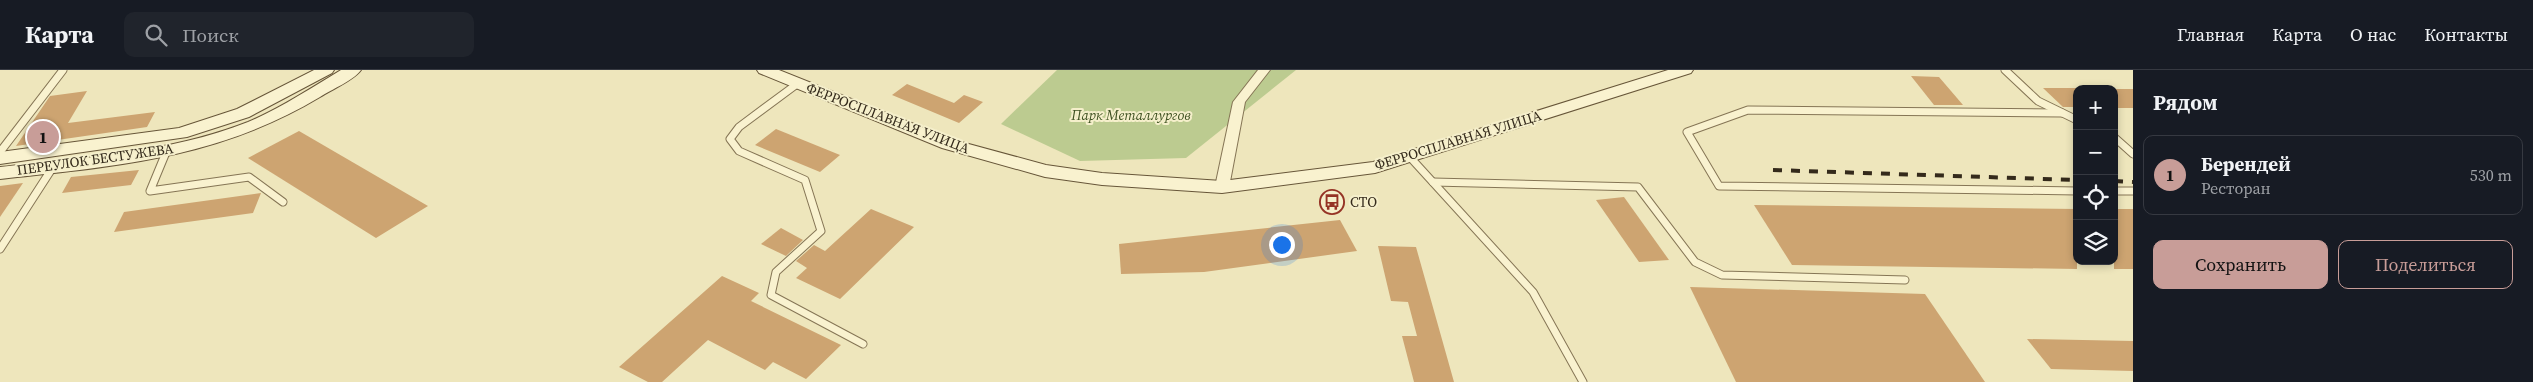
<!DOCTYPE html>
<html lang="ru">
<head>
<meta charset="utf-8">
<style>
	:root { --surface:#171b24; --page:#20242c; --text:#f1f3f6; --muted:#9ea1a6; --line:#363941; --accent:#c89d98 }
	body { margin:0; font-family:"Source Serif 4",serif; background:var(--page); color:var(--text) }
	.controls { position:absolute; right:15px; top:15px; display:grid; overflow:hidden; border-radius:10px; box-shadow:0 2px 8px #0003 }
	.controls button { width:45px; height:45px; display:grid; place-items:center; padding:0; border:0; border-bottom:1px solid var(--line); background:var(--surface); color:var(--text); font:25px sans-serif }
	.you { position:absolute; left:1281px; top:174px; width:18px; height:18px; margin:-12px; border:4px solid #fff; border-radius:50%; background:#1a73e8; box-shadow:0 0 0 8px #1a73e833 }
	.badge { display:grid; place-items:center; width:32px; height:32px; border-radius:50%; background:var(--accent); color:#111; font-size:16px; font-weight:700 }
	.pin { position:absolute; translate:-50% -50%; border:2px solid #fff; box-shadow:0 1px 5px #0006 }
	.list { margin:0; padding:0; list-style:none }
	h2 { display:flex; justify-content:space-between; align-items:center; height:65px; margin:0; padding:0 20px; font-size:21px }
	h2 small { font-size:16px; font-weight:400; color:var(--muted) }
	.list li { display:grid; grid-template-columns:32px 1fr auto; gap:15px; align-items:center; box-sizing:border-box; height:80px; margin:0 10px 10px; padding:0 10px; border:1px solid var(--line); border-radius:10px }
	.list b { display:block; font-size:19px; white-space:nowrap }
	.list p { margin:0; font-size:16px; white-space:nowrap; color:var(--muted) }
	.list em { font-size:16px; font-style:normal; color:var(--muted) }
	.actions { display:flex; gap:10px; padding:15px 20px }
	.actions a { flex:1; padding:11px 0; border:1px solid var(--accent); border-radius:10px; text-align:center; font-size:18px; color:var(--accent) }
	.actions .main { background:var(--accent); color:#111 }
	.icon { flex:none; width:28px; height:28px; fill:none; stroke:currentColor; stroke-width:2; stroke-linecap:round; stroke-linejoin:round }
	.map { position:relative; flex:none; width:2133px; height:312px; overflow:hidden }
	header { display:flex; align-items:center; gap:30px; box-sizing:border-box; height:70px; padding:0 25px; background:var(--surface); border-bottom:1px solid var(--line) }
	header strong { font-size:24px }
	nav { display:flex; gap:28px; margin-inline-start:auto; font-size:18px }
	.search { width:350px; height:45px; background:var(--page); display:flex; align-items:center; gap:12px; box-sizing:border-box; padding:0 18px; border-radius:10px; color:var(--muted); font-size:19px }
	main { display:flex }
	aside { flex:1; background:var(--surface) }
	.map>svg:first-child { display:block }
	.green { fill:#bccb90 }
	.building { fill:#cda471 }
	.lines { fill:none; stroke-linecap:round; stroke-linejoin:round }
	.service-casing { stroke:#857555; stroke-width:9 }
	.minor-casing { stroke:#857555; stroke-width:2 }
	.secondary-casing { stroke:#675639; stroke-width:2 }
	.service { stroke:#f9f2cf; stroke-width:7 }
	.minor { fill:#f9f2cf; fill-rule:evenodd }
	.secondary { fill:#f9f2cf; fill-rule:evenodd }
	.rail { stroke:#342a1b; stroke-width:4; stroke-dasharray:9 9; stroke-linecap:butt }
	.labels { text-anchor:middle; stroke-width:4; stroke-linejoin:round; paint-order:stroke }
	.park-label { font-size:14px; font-style:italic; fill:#3e5121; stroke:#f5efcb }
	.street-label { font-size:14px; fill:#342a1b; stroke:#f5efcb }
	.poi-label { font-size:14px; fill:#342a1b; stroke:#f5efcb; text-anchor:start }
</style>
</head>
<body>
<header>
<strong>Карта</strong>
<div class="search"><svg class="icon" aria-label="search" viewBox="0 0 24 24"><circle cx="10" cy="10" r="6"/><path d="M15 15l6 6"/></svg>Поиск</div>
<nav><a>Главная</a><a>Карта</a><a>О нас</a><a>Контакты</a></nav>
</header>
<main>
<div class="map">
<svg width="2133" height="312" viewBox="0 0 2133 312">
	<rect width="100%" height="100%" fill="#eee6bc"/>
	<polygon class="green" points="1057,0 1296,0 1186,88 1080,91 1001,54"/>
	<g class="building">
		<polygon points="1911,6 1939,7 1963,35 1934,35"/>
		<polygon points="907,14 954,33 964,25 983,32 959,53 892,25"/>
		<polygon points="2043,18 2077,18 2077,37 2063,37"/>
		<rect x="2114" y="19" width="19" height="19"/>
		<polygon points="87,21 68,53 155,42 147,57 16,76 50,26"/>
		<polygon points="776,59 840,85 820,102 755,75"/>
		<polygon points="299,61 428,136 376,168 248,88"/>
		<polygon points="139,100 131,115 62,123 71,107"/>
		<polygon points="23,113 0,147 0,116"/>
		<polygon points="261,123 253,143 114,162 124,142"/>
		<polygon points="1624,127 1669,190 1639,192 1596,130"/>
		<polygon points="1754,135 2077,139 2077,199 1792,195"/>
		<polygon points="871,139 914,157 840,229 796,208 807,198 796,191 814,175 825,181"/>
		<rect x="2114" y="139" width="19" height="60"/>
		<polygon points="1340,150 1357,181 1204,202 1121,204 1119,174"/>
		<polygon points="781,158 803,170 786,186 761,174"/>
		<polygon points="1378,176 1416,177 1454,312 1414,312 1402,266 1417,266 1408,232 1391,231"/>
		<polygon points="722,206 759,223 751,231 841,275 806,309 773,292 765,300 708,270 662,312 648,312 619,297"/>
		<polygon points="1690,217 1925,224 1985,312 1736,312"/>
		<polygon points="2027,269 2133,271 2133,301 2051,299"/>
	</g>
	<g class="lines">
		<defs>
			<g id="service">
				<polyline points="2005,0 2038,31 2077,50"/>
				<polyline points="797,14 739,57 730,69 739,81 805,110 821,161 776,202 771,225 863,274"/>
				<polyline points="2062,43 1748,40 1687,62 1719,116 2077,121"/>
				<polyline points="2114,67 2133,84"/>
				<polyline points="167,80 150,121 249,107 283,132"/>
				<polyline points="0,82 63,0"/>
				<polyline points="1409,86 1533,222 1583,312"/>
				<polyline points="1433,112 1638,117 1695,192 1722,205 1905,210"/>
				<polyline points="2114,121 2133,121"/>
				<polyline points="0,179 53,97"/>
			</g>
			<polygon id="minor" points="1258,0 1270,0 1245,32 1229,117 1227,120 1217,120 1215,117 1233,32"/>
			<g id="secondary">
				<polygon points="314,0 334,0 332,3 249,47 187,67 0,94 0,82 179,58 237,39"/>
				<path d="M341,0H361C353,11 332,19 320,27C217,89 116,96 0,109V97C83,88 169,83 248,52C281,38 311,18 341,0Z"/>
				<polygon points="757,0 779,0 954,70 1046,95 1102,103 1222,111 1373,92 1668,0 1693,0 1691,3 1375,103 1222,123 1102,115 1045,107 942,78 759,3"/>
			</g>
		</defs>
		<use href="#service" class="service-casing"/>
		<use href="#minor" class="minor-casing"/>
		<use href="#secondary" class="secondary-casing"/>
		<use href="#service" class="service"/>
		<use href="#minor" class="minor"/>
		<use href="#secondary" class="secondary"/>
		<g class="rail">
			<polyline points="1773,100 2077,110"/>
			<polyline points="2114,111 2133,112"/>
		</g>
	</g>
	<defs>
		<symbol id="bus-ring" viewBox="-11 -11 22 22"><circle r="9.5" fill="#f5efcb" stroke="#953325" stroke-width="1.5"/><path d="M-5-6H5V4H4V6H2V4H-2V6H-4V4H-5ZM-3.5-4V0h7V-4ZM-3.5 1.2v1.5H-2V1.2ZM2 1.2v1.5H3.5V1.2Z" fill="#953325"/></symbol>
	</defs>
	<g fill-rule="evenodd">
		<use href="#bus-ring" x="1318" y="118" width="28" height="28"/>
	</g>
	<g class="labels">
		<g class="park-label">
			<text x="1131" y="50">Парк Металлургов</text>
		</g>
		<g class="street-label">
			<text transform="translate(888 48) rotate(21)" y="5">ФЕРРОСПЛАВНАЯ УЛИЦА</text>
			<text transform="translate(1458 70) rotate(-17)" y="5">ФЕРРОСПЛАВНАЯ УЛИЦА</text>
			<text transform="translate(95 89) rotate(-8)" y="5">ПЕРЕУЛОК БЕСТУЖЕВА</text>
		</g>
		<g class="poi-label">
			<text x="1350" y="137">СТО</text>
		</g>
	</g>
</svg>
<div class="controls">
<button>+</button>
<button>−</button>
<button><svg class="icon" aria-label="locate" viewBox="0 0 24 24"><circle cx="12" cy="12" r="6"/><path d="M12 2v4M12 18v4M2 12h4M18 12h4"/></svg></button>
<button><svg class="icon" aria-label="layers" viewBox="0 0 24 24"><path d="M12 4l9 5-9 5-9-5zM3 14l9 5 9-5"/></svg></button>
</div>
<div class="you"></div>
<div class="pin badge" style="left:43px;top:67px">1</div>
</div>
<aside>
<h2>Рядом<small></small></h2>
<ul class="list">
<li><span class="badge">1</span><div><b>Берендей</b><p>Ресторан</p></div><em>530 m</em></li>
</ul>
<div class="actions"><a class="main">Сохранить</a><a>Поделиться</a></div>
</aside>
</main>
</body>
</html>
